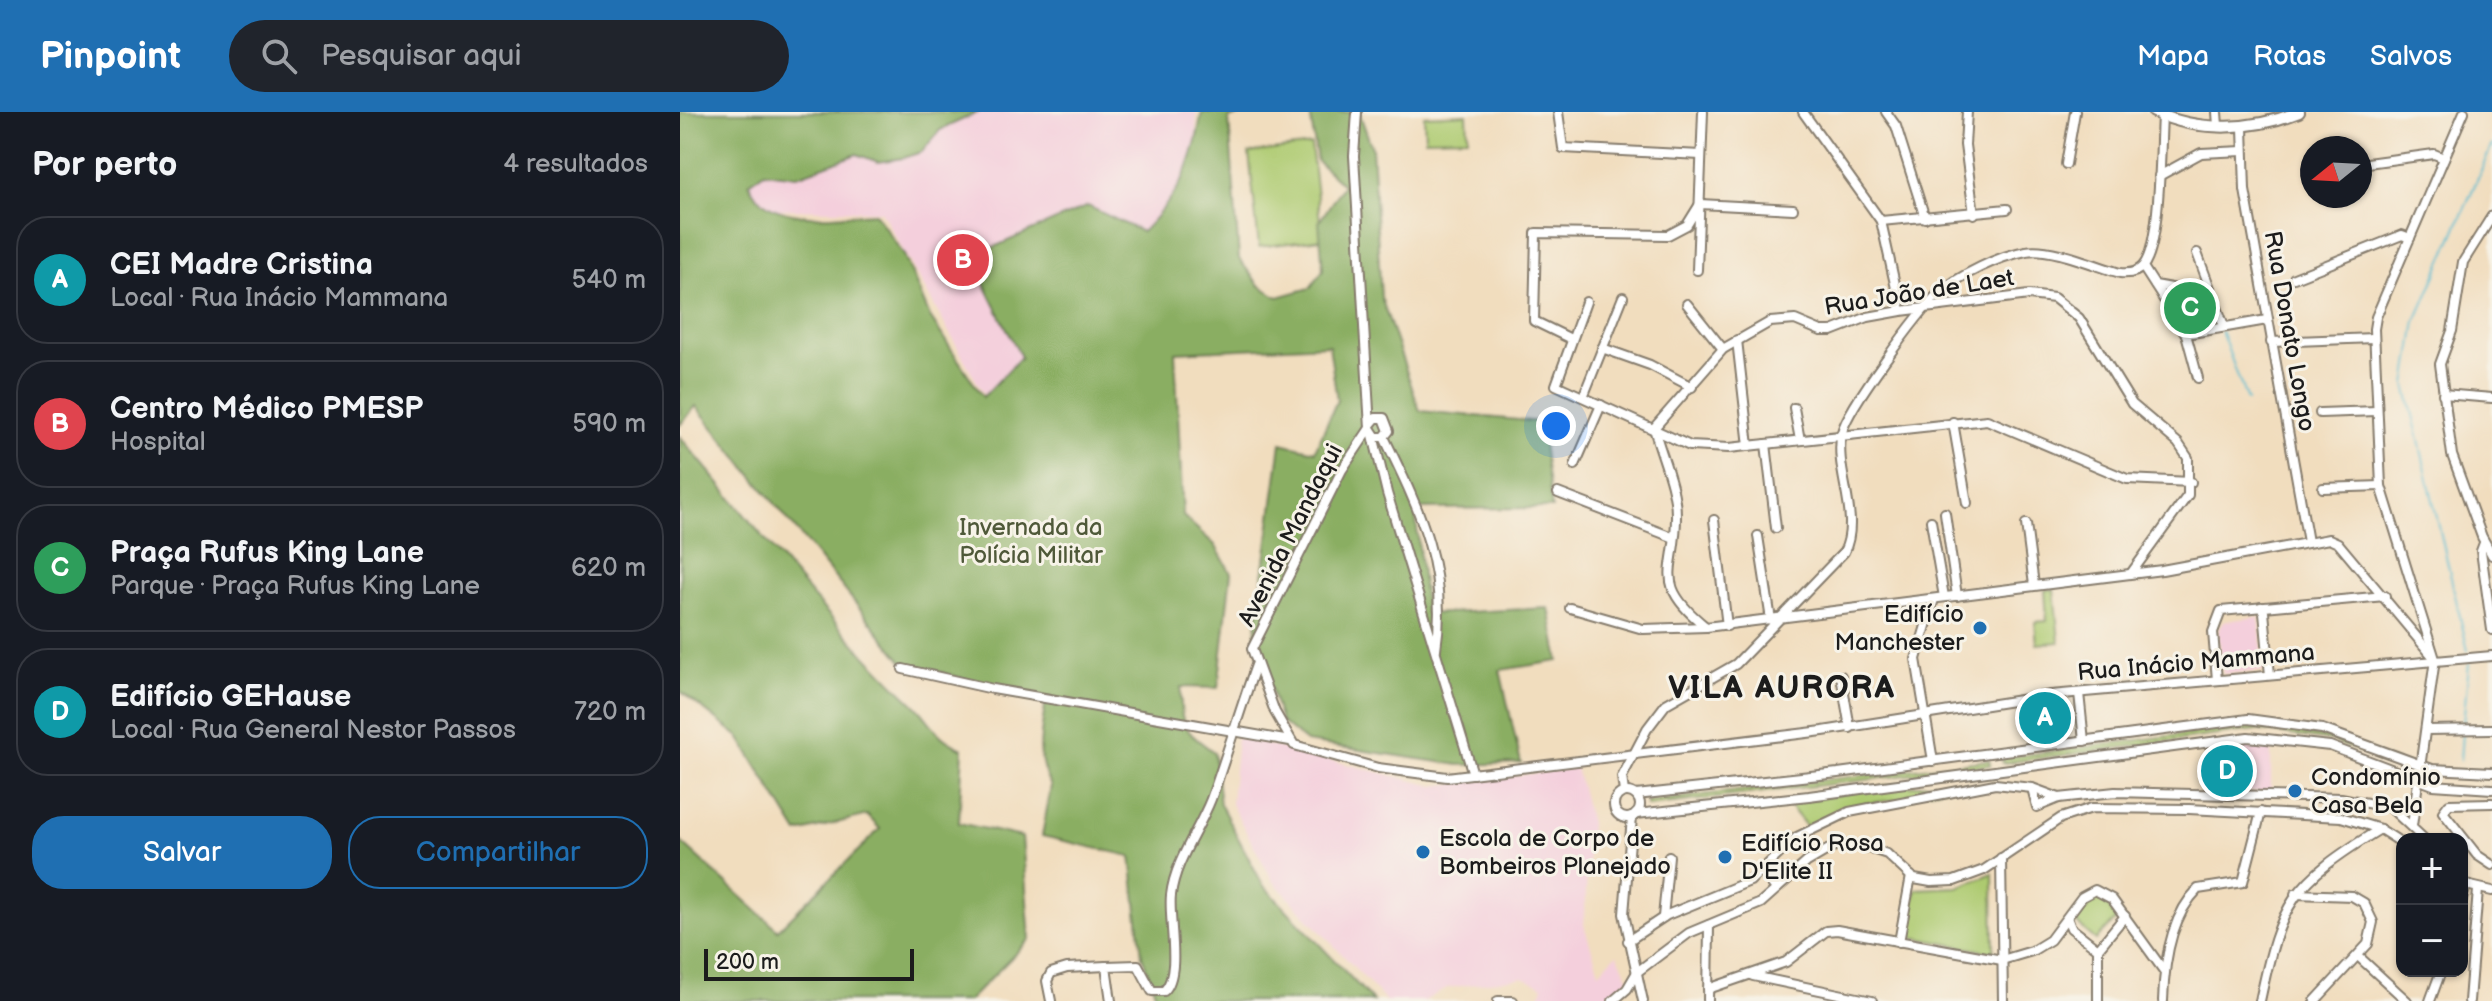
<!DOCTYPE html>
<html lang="pt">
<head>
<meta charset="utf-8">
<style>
	:root { --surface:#171b24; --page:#20242c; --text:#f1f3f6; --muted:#9ea1a6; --line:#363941; --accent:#1f6fb2 }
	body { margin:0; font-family:"Balsamiq Sans",sans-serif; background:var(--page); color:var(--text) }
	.controls { position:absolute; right:24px; bottom:24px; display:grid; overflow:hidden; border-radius:16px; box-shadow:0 2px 6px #0004 }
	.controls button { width:72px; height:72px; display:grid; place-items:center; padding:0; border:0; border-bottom:2px solid var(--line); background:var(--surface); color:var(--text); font:40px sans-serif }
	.compass { position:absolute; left:1620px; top:24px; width:72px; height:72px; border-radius:50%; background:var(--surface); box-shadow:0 2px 6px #0004; rotate:252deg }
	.scale { position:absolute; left:24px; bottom:20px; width:210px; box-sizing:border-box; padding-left:8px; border:4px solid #1c1c1c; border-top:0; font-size:22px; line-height:28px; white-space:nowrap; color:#1c1c1c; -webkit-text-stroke:6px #f7f3e8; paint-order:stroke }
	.you { position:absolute; left:876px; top:314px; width:28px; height:28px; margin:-20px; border:6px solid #fff; border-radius:50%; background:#1a73e8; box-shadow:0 0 0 12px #1a73e833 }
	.badge { display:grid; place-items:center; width:52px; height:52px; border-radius:50%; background:var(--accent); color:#fff; font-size:26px; font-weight:700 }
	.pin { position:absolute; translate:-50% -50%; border:4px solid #fff; box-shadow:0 2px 8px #0006 }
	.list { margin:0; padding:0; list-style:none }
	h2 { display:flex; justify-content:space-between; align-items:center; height:104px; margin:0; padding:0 32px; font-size:34px }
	h2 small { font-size:26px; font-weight:400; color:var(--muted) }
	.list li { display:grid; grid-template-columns:52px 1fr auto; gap:24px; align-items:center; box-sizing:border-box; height:128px; margin:0 16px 16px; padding:0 16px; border:2px solid var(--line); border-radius:32px }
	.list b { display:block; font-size:30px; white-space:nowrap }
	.list p { margin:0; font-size:26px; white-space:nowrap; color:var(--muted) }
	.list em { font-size:26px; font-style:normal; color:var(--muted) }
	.actions { display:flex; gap:16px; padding:24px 32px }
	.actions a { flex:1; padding:18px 0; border:2px solid var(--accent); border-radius:32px; text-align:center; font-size:28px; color:var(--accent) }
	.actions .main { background:var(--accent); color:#fff }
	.icon { flex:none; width:44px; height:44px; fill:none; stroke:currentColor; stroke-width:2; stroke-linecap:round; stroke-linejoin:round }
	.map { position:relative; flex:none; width:1812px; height:889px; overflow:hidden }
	header { display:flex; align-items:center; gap:48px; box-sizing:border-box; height:112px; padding:0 40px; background:var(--accent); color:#fff }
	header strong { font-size:38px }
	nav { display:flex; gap:44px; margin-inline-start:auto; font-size:28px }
	.search { width:560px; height:72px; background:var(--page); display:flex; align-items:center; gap:20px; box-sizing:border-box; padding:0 28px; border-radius:44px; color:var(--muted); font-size:30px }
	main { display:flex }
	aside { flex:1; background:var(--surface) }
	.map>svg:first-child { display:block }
	.built { fill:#f4cfdc }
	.green { fill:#adca70; stroke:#647346; stroke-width:2 }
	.forest { fill:#8aae62; stroke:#53653f; stroke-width:2 }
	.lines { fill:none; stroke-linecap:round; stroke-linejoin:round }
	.stream { stroke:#4fb8cd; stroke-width:2 }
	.minor-casing { stroke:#867c6d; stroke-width:12 }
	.major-casing { stroke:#867c6d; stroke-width:14 }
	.minor { stroke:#fff; stroke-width:8 }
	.major { stroke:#fff; stroke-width:10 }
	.poi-dot { fill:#1f6fb2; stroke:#f7f3e8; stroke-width:3 }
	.labels { text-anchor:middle; stroke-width:6; stroke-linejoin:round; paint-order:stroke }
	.street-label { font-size:24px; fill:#1c1c1c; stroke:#f7f3e8 }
	.park-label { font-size:24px; fill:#4f5939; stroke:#f7f3e8 }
	.poi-label { font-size:24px; fill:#1c1c1c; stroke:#f7f3e8; text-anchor:start }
	.district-label { font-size:32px; font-weight:bold; letter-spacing:2px; fill:#1c1c1c; stroke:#f7f3e8 }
</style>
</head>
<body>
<header>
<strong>Pinpoint</strong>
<div class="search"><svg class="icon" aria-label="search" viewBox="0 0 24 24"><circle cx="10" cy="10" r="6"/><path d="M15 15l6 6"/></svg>Pesquisar aqui</div>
<nav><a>Mapa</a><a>Rotas</a><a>Salvos</a></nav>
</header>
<main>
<aside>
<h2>Por perto<small>4 resultados</small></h2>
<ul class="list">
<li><span class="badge" style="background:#0f9aa8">A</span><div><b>CEI Madre Cristina</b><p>Local · Rua Inácio Mammana</p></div><em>540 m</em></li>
<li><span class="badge" style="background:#e0444e">B</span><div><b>Centro Médico PMESP</b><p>Hospital</p></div><em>590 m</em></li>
<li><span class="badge" style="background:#2e9e5b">C</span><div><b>Praça Rufus King Lane</b><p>Parque · Praça Rufus King Lane</p></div><em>620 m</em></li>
<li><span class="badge" style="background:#0f9aa8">D</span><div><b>Edifício GEHause</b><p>Local · Rua General Nestor Passos</p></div><em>720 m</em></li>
</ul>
<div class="actions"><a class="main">Salvar</a><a>Compartilhar</a></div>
</aside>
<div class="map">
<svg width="1812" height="889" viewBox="0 0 1812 889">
	<rect width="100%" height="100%" fill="#f7f3e8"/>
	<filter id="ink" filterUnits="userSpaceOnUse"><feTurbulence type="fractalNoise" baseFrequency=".0125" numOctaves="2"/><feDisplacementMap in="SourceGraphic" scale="16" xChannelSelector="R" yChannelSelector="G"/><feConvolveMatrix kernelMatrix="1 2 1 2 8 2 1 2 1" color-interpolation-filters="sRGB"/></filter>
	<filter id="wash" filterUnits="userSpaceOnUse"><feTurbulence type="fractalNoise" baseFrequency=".006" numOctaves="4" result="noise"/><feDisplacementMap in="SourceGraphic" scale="32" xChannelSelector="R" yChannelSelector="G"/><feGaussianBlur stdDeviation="1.8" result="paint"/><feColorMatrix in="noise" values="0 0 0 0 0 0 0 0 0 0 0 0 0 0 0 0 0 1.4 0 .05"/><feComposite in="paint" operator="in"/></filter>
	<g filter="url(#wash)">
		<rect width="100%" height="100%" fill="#f1ddbe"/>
		<g class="built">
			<polygon points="291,0 517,0 514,60 371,254 316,304 201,99 50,96 51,29"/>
			<polygon points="1579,505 1584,559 1543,562 1538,519 1544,509"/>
			<polygon points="557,625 754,674 896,656 910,711 904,813 919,860 937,842 949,867 918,889 858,889 863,874 843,865 767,876 744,889 706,889 593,769 551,692"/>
			<rect x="1563" y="634" width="28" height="46"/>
		</g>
		<g class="green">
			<polygon points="787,2 788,26 745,27 744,4"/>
			<polygon points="631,33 642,127 579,135 569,41"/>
			<polygon points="1374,477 1379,530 1357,532 1355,510 1367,509 1365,478"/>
			<polygon points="1574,613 1653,626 1728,654 1728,658 1652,629 1575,618 1322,651 1322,646"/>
			<polygon points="1309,648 1310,653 967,694 967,690"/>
			<polygon points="1271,669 1273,675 1229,682 1224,687 1173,693 1126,714 1108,692 1221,671 1231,674"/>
			<polygon points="1313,761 1314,841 1227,824 1236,777 1278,775"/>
			<polygon points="1414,785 1422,787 1438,806 1416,828 1395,810 1407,790"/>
		</g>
		<g class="forest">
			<path d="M0,0H299L260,18L242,40L223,46L198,50L177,42L117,64L84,60L69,71C87,116 157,103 195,101L224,143L250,205L303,285L341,245L291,145L408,94L462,120C502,79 512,56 522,0H567L549,7L559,147L579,173L598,185L630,176L643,158L639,110L663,73L637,49L630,0H679L692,36L701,185L740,299L860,310L872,396L735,397L746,502L869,496L879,549L820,558L841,651L779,653L626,630L601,610L575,523L601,331L635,339L657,288L649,233L495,240L503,404L535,433L551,461L538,576L501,575C500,613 502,617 534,640L540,692L583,773L693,889H478L462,844L451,744L362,724L371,674C354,645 361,621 366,589L223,550L16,294L0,313Z"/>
			<path d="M0,325C77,415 149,512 235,593C257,615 252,623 283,637L279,711L342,725L350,827L288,889H0V729L98,818L200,717L187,703L118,721L59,625L0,579Z"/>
		</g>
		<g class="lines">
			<g class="stream">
				<polyline points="1541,219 1567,289"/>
				<polyline points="1788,539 1726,273 1736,209 1812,33"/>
				<polyline points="1783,612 1789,551"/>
				<polyline points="1780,649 1782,622"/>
			</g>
		</g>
	</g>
	<g filter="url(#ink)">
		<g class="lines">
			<defs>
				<g id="minor">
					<polyline points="677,0 674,44 690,316 696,325 704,325 709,319 704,306 696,306 691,312"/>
					<polyline points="878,0 883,36 1021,43"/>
					<polyline points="1123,0 1201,109 1221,199"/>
					<polyline points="1206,0 1216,14 1245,106"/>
					<polyline points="1287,0 1285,33 1294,102"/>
					<polyline points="1537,0 1538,14"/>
					<polyline points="1563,15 1565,78 1628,430"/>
					<polyline points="1386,52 1395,0"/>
					<polyline points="1680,52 1754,42 1764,46"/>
					<polyline points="1479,64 1521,41 1563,39"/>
					<polyline points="1812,104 1783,150 1772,219 1760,252 1772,343 1802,425 1812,443"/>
					<polyline points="1201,109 1327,97"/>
					<polyline points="1517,141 1544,214"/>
					<polyline points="1463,155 1506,222 1518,266"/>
					<polyline points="1017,158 1023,0"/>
					<polyline points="1614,166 1722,123 1730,126"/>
					<polyline points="1475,173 1518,181 1532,216"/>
					<polyline points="906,190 876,273 1010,334 1049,336 1307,308 1447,367 1511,370"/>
					<polyline points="1007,192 1043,237"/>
					<polyline points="1506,222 1587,208"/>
					<polyline points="891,227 854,209 856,121 988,123 1007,113 1020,92 1113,97"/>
					<polyline points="1057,228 1069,334"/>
					<polyline points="1591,230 1694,226"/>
					<polyline points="922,236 970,253 1012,275"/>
					<polyline points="1763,282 1812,286"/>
					<polyline points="903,285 943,185"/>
					<polyline points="1114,296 1120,328"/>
					<polyline points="1640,301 1697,299"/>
					<polyline points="1273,310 1287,391"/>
					<polyline points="690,316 662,358 572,537 595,600 614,633 698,656 767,665 1143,619 1371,583 1812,544"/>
					<path d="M974,316C981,343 996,375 996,402C997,460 970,470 1026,515L1482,458L1649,427L1658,431L1755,547"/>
					<polyline points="974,316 1043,237 1090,210 1115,208 1141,219 1152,219 1188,205 1221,199 1349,183 1374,186 1399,206 1452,292 1498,331 1508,346 1508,383 1452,460"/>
					<polyline points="693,323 707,381 793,662"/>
					<path d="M704,325C738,395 769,456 756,537"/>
					<polyline points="1086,332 1096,416"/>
					<polyline points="895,353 921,293"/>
					<polyline points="1643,376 1701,374"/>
					<polyline points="878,381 992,425"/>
					<polyline points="1265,401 1277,484"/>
					<polyline points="1034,408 1047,514"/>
					<polyline points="1251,409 1264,485"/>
					<polyline points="1346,412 1354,473"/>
					<polyline points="1078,424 1091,508"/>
					<polyline points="1804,431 1801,439 1812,518"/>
					<polyline points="1581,495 1584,500 1590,563"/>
					<polyline points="890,496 963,517 1026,515"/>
					<polyline points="1240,531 1265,532"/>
					<polyline points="223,557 313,577 610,629"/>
					<polyline points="1161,564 1170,616"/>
					<polyline points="1537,568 1533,520 1541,499 1705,484"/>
					<polyline points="1399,581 1404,629"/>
					<polyline points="1746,618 1812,617"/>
					<polyline points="1253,649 1236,547 1254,487"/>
					<polyline points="1352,676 1357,695 1379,686 1435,680 1661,686 1734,700"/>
					<path d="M944,680L942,665L967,617L986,592L1056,552L1164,440C1182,404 1153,358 1162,320C1168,295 1239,200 1259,181C1280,163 1319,144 1346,139C1369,134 1416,154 1440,161C1449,162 1457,161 1463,154C1481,133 1480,34 1482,4"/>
					<circle cx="947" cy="693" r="13"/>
					<polyline points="956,683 1158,661 1568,607 1642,617 1752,657 1812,660"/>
					<polyline points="1812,691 1769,692 1763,700 1797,743 1812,753"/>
					<polyline points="1714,699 1744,727"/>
					<polyline points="956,702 1129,684 1568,625 1650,634 1753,673 1812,677"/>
					<polyline points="952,705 944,802 963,889"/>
					<polyline points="1732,714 1755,547 1701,374 1694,217 1696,205 1784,0"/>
					<polyline points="1321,746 1323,889"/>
					<polyline points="1082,759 1096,777"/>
					<polyline points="1782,772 1812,779"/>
					<polyline points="1615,782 1672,784 1684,791 1693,810 1688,832 1635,889"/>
					<polyline points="1782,788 1786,773"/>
					<polyline points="983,805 989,744"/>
					<polyline points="1388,808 1391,816 1418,837"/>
					<polyline points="948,829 987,803 1070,769 1117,725 1169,700 1315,672 1352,676 1379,686"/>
					<polyline points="1219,830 1231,764"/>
					<polyline points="1418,837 1445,804"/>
					<polyline points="1678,844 1727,889"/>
					<polyline points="957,860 1009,821 1081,791 1127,750 1156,733 1180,733 1207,742 1234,767 1251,770 1274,769 1304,758 1381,706 1412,696 1509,697 1661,705 1700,717 1722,731"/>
					<polyline points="1073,864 1192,889"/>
					<polyline points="1028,877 1106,850 1146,819 1157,818 1322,848 1352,839 1370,828 1402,785 1415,778 1432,787 1484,859"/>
					<polyline points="371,889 367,869 371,861 387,856 426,854"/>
					<path d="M431,889L426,854L458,853L472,879H484C502,862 488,807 491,783C495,749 519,718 531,687C547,643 560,597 576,553"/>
					<polyline points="818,889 833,889"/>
					<polyline points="933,889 947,877 957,860"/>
					<polyline points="1028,889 1029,813"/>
					<polyline points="1418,889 1418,837"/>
					<path d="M1483,889C1484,851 1490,805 1518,777L1563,770L1581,700"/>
					<path d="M1580,889C1601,789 1612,771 1700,717"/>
					<polyline points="1750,889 1761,859"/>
					<polyline points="1789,889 1798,778"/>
				</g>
				<path id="major" d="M1474,0C1520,21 1573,18 1619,0"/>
			</defs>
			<use href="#minor" class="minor-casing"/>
			<use href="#major" class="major-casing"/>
			<use href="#minor" class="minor"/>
			<use href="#major" class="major"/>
		</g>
	</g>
	<g class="poi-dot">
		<circle cx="1300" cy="516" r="8"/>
		<circle cx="1615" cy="679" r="8"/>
		<circle cx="743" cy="740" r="8"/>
		<circle cx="1045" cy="745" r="8"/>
	</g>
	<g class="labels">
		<g class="street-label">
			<text transform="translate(1239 180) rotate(-9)" y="8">Rua João de Laet</text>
			<text transform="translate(1610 219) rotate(80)" y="8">Rua Donato Longo</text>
			<text transform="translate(610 423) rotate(-63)" y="8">Avenida Mandaqui</text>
			<text transform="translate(1516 550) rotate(-5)" y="8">Rua Inácio Mammana</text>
		</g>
		<g class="park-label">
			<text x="351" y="423">Invernada da<tspan x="351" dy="28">Polícia Militar</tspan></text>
		</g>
		<g class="poi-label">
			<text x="1284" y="510" text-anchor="end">Edifício<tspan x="1284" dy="28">Manchester</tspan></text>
			<text x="1631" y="673">Condomínio<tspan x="1631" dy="28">Casa Bela</tspan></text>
			<text x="759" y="734">Escola de Corpo de<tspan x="759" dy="28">Bombeiros Planejado</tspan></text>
			<text x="1061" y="739">Edifício Rosa<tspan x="1061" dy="28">D'Elite II</tspan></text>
		</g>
		<g class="district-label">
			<text x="1102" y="586">VILA AURORA</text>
		</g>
	</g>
</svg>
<div class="controls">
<button>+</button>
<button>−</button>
</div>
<svg class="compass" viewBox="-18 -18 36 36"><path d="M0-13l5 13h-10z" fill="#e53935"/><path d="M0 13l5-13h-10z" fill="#9ea1a6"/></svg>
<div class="scale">200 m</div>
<div class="you"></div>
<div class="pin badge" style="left:1365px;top:606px;background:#0f9aa8">A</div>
<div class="pin badge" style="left:283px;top:148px;background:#e0444e">B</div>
<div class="pin badge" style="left:1510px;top:196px;background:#2e9e5b">C</div>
<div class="pin badge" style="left:1547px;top:659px;background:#0f9aa8">D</div>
</div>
</main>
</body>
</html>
